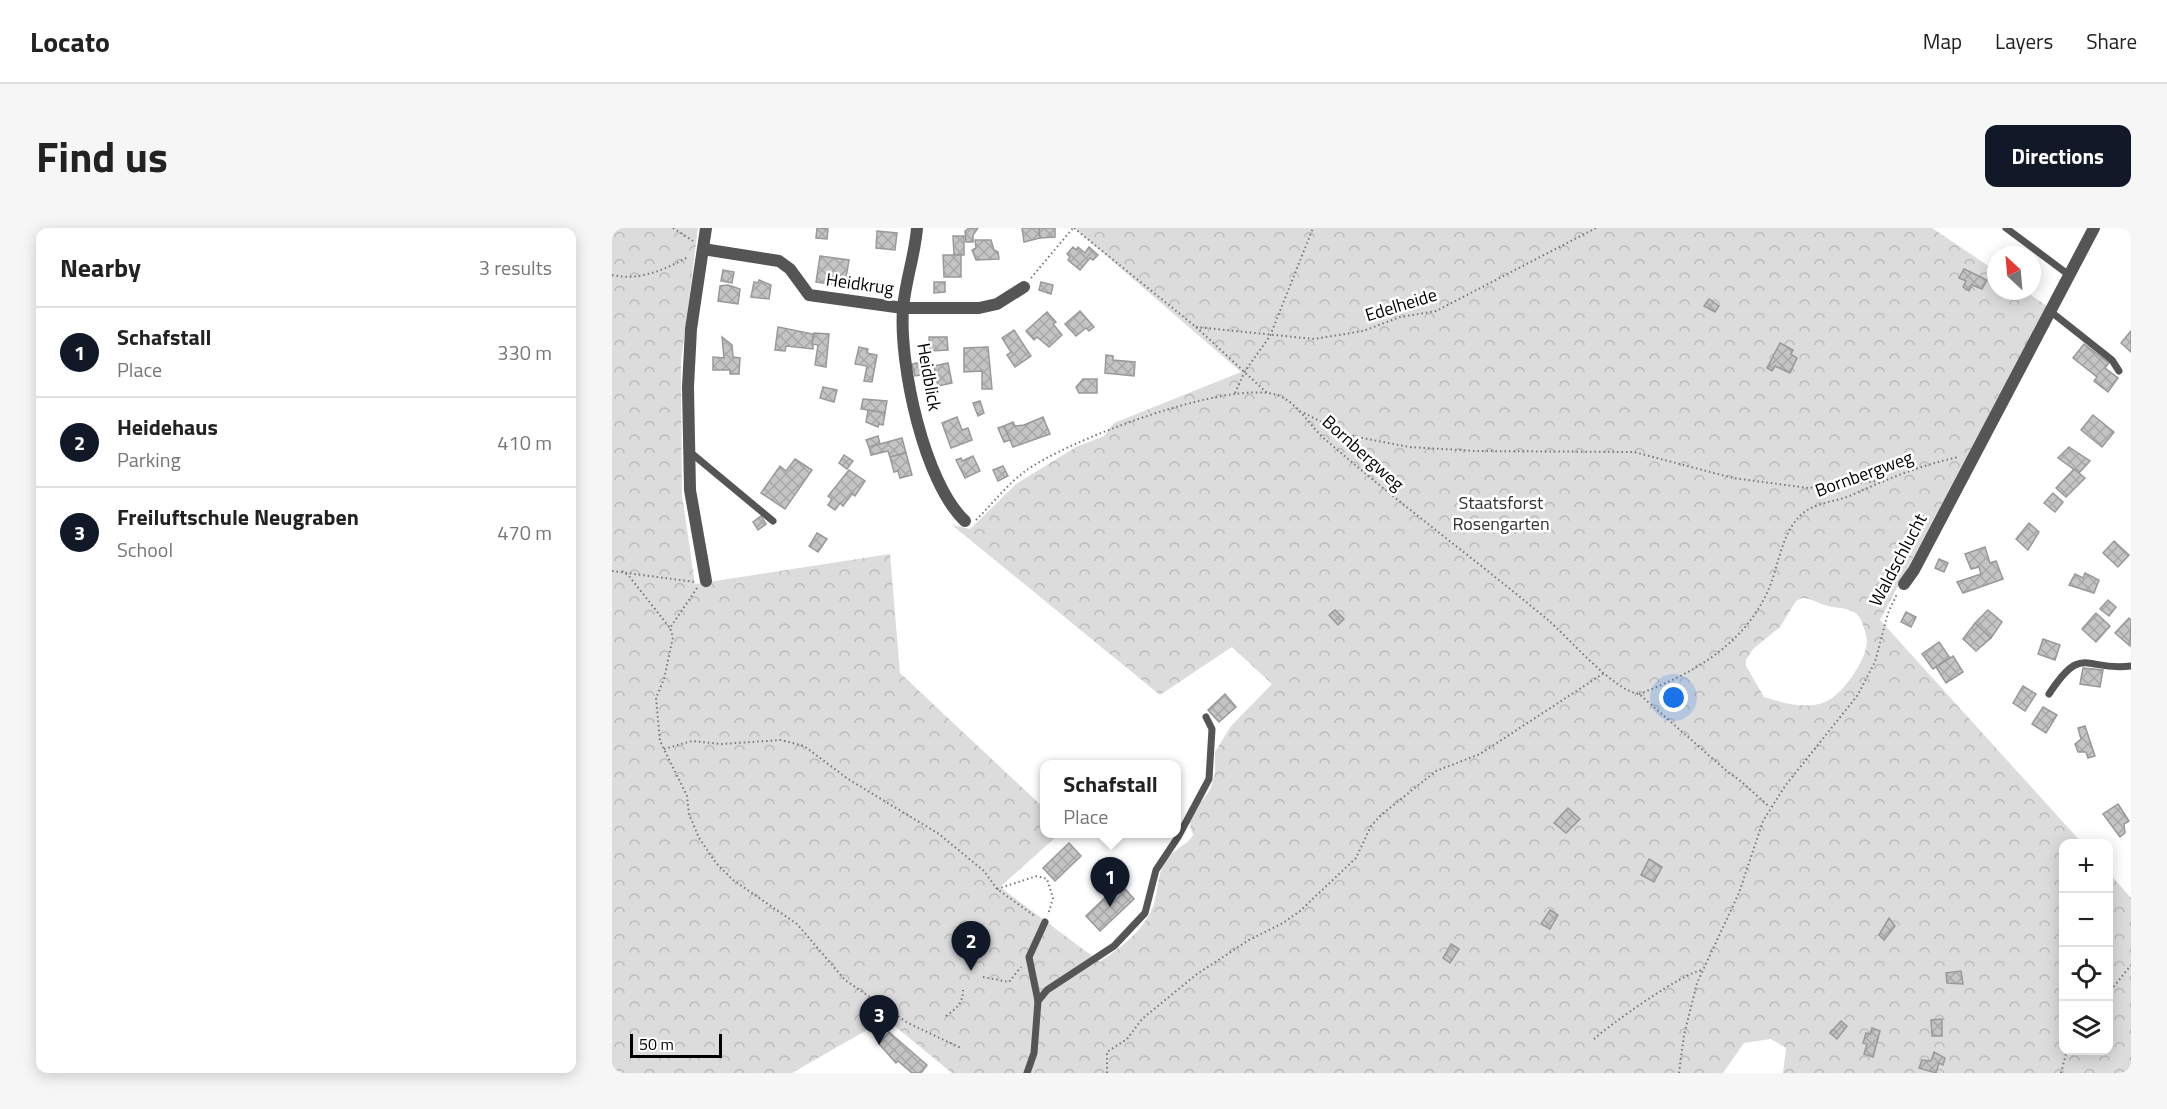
<!DOCTYPE html>
<html lang="en">
<head>
<meta charset="utf-8">
<style>
	:root { --surface:#fff; --page:#f6f6f6; --text:#222; --muted:#767676; --line:#e0e0e0; --accent:#111827 }
	body { margin:0; font-family:"Titillium Web",sans-serif; background:var(--page); color:var(--text) }
	.controls { position:absolute; right:18px; bottom:18px; display:grid; overflow:hidden; border-radius:12px; box-shadow:0 3px 15px #0003 }
	.controls button { width:54px; height:54px; display:grid; place-items:center; padding:0; border:0; border-bottom:2px solid var(--line); background:var(--surface); color:var(--text); font:30px sans-serif }
	.compass { position:absolute; left:1375px; top:18px; width:54px; height:54px; border-radius:50%; background:var(--surface); box-shadow:0 3px 15px #0003; rotate:334deg }
	.scale { position:absolute; left:18px; bottom:15px; width:92px; box-sizing:border-box; padding-left:6px; border:3px solid #000; border-top:0; font-size:16px; line-height:21px; white-space:nowrap; color:#000; -webkit-text-stroke:4px #fff; paint-order:stroke }
	.you { position:absolute; left:1062px; top:470px; width:21px; height:21px; margin:-15px; border:4px solid #fff; border-radius:50%; background:#1a73e8; box-shadow:0 0 0 9px #1a73e833 }
	.badge { display:grid; place-items:center; width:39px; height:39px; border-radius:50%; background:var(--accent); color:#fff; font-size:20px; font-weight:700 }
	.pin { position:absolute; translate:-50% -50px; filter:drop-shadow(0 2px 3px #0008) }
	.pin::after { content:''; position:absolute; top:32px; width:21px; height:18px; background:inherit; clip-path:polygon(0 0,100% 0,50% 100%) }
	.popup { position:absolute; left:428px; top:532px; width:141px; height:78px; box-sizing:border-box; display:grid; place-content:center; border-radius:12px; background:var(--surface); filter:drop-shadow(0 2px 4px #0005); font-size:20px; white-space:nowrap; color:var(--muted) }
	.popup b { font-size:22px; color:var(--text) }
	.popup::after { content:''; position:absolute; left:50%; top:100%; margin-left:-12px; border:12px solid transparent; border-top-color:var(--surface) }
	.list { margin:0; padding:0; list-style:none }
	h2 { display:flex; justify-content:space-between; align-items:center; height:78px; margin:0; padding:0 24px; font-size:26px }
	h2 small { font-size:20px; font-weight:400; color:var(--muted) }
	.list li { display:grid; grid-template-columns:39px 1fr auto; gap:18px; align-items:center; box-sizing:border-box; height:90px; padding:0 24px; border-top:2px solid var(--line) }
	.list b { display:block; font-size:22px; white-space:nowrap }
	.list p { margin:0; font-size:20px; white-space:nowrap; color:var(--muted) }
	.list em { font-size:20px; font-style:normal; color:var(--muted) }
	.icon { flex:none; width:33px; height:33px; fill:none; stroke:currentColor; stroke-width:2; stroke-linecap:round; stroke-linejoin:round }
	.map { position:relative; flex:none; width:1519px; height:845px; overflow:hidden; border-radius:12px }
	header { display:flex; align-items:center; gap:36px; box-sizing:border-box; height:84px; padding:0 30px; background:var(--surface); border-bottom:2px solid var(--line) }
	header strong { font-size:28px }
	nav { display:flex; gap:33px; margin-inline-start:auto; font-size:21px }
	.intro { display:flex; align-items:center; justify-content:space-between; box-sizing:border-box; height:144px; padding:0 36px }
	h1 { margin:0; font-size:42px }
	.button { padding:15px 27px; border-radius:12px; background:var(--accent); color:#fff; font-size:21px; font-weight:700 }
	main { display:flex; gap:36px; padding:0 36px }
	aside { flex:1; background:var(--surface); border-radius:12px; box-shadow:0 3px 15px #0003 }
	.map>svg:first-child { display:block }
	.forest { fill:url(#forest-crowns); fill-rule:evenodd }
	.building { fill:url(#building-cross-hatch); stroke:#999; stroke-width:1.5 }
	.lines { fill:none; stroke-linecap:round; stroke-linejoin:round }
	.path { stroke:#777; stroke-width:2; stroke-dasharray:1.5 3; stroke-linecap:butt }
	.service { stroke:#555; stroke-width:7 }
	.minor { stroke:#555; stroke-width:12 }
	.labels { text-anchor:middle; stroke-width:5; stroke-linejoin:round; paint-order:stroke }
	.street-label { font-size:18px; fill:#000; stroke:#fff }
	.park-label { font-size:18px; fill:#333; stroke:#fff }
</style>
</head>
<body>
<header>
<strong>Locato</strong>
<nav><a>Map</a><a>Layers</a><a>Share</a></nav>
</header>
<div class="intro"><h1>Find us</h1><a class="button">Directions</a></div>
<main>
<aside>
<h2>Nearby<small>3 results</small></h2>
<ul class="list">
<li><span class="badge">1</span><div><b>Schafstall</b><p>Place</p></div><em>330 m</em></li>
<li><span class="badge">2</span><div><b>Heidehaus</b><p>Parking</p></div><em>410 m</em></li>
<li><span class="badge">3</span><div><b>Freiluftschule Neugraben</b><p>School</p></div><em>470 m</em></li>
</ul>
</aside>
<div class="map">
<svg width="1519" height="845" viewBox="0 0 1519 845">
	<defs>
		<pattern id="forest-crowns" width="20" height="18" patternUnits="userSpaceOnUse" patternTransform="scale(1.5)"><rect width="20" height="18" fill="#dcdcdc"/><path d="M2 6a3 3 0 1 1 6 0M12 15a3 3 0 1 1 6 0" fill="none" stroke="#bbb"/></pattern>
		<pattern id="building-cross-hatch" width="8" height="8" patternUnits="userSpaceOnUse" patternTransform="scale(1.5)"><rect width="8" height="8" fill="#c4c4c4"/><path d="M0 0l8 8M0 8l8-8" fill="none" stroke="#a7a7a7"/></pattern>
	</defs>
	<rect width="100%" height="100%" fill="#fff"/>
	<path class="forest" d="M0,0H86L69,134L70,267L83,356L278,326L288,445L432,580V606H447L388,659L488,734C508,719 529,706 540,681C547,665 544,647 554,632C561,621 575,618 581,607L576,591L598,562L603,546V524L619,498L660,456L620,419L548,467L340,297L358,301L404,256L464,219L492,208L502,195L629,144L462,0H1320L1384,43V63H1413L1435,78L1268,392L1470,615L1452,616V822H1496L1497,645L1519,670V845H1171L1174,820L1159,811L1132,815L1111,845H340L274,791L180,845H0ZM1190,370C1199,370 1207,376 1216,378C1228,381 1243,379 1249,392C1251,397 1255,408 1255,414C1254,433 1229,470 1210,475C1191,481 1170,475 1152,469L1134,438V432L1141,421L1168,399L1184,373Z"/>
	<g class="building">
		<polygon points="205,0 216,1 215,11 204,10"/>
		<polygon points="357,0 366,0 361,7 361,14 354,14 353,3"/>
		<polygon points="410,0 427,0 428,10 412,14"/>
		<polygon points="427,0 443,0 443,9 428,10"/>
		<polygon points="265,3 285,5 283,22 264,20"/>
		<polygon points="341,8 352,8 352,27 342,27"/>
		<polygon points="363,12 379,12 382,22 386,24 387,31 364,32 360,22 364,20"/>
		<polygon points="461,19 464,22 466,19 473,25 477,19 486,27 481,32 478,30 468,42 456,32 458,29 455,26"/>
		<polygon points="331,27 349,27 349,49 332,49"/>
		<polygon points="208,28 237,32 234,50 220,48 219,56 204,54"/>
		<polygon points="1352,41 1375,52 1370,61 1360,57 1357,63 1351,59 1354,53 1347,50"/>
		<polygon points="111,42 122,44 120,55 109,53"/>
		<polygon points="147,52 159,57 157,71 139,69 142,54 146,55"/>
		<polygon points="322,54 333,54 333,64 322,65"/>
		<polygon points="429,54 441,57 439,66 427,62"/>
		<polygon points="116,57 128,61 126,76 106,73 108,58"/>
		<polygon points="1097,71 1107,78 1103,84 1092,78"/>
		<polygon points="468,83 482,99 477,103 474,100 464,108 453,96"/>
		<polygon points="435,84 444,94 441,96 450,107 437,119 425,109 422,112 414,103"/>
		<polygon points="166,99 201,106 201,121 174,118 173,123 163,122"/>
		<polygon points="402,102 419,128 403,139 395,127 399,124 390,110"/>
		<polygon points="1519,103 1519,124 1509,115"/>
		<polygon points="202,105 217,106 214,139 203,137 206,117 200,116"/>
		<polygon points="110,109 120,117 121,129 128,130 127,146 118,146 118,142 101,142 101,129 112,130"/>
		<polygon points="317,109 335,109 336,122 318,123"/>
		<polygon points="1168,115 1181,122 1179,126 1185,130 1178,145 1163,138 1160,143 1155,140"/>
		<polygon points="1472,116 1497,135 1493,140 1506,150 1496,164 1482,153 1485,149 1461,130"/>
		<polygon points="247,119 256,121 255,125 265,127 260,154 252,153 255,138 243,136"/>
		<polygon points="376,119 380,161 370,161 370,143 352,144 352,120"/>
		<polygon points="494,127 501,128 501,132 523,134 522,148 493,145"/>
		<polygon points="313,133 315,146 303,148 300,136"/>
		<polygon points="336,135 340,155 326,158 322,138"/>
		<polygon points="471,151 485,151 485,165 467,165 464,159"/>
		<polygon points="211,159 225,162 222,174 208,170"/>
		<polygon points="251,171 275,173 273,185 249,181"/>
		<polygon points="368,173 372,185 366,188 361,175"/>
		<polygon points="256,182 273,185 271,197 267,196 266,199 254,194"/>
		<polygon points="1481,187 1502,204 1490,219 1469,202"/>
		<polygon points="345,189 350,202 356,200 360,212 339,220 330,195"/>
		<polygon points="431,189 438,206 401,219 392,198 401,194 403,198 412,197"/>
		<polygon points="392,198 398,212 392,214 386,200"/>
		<polygon points="266,208 268,216 257,219 254,212"/>
		<polygon points="290,210 294,225 278,229 276,223 259,227 257,219"/>
		<polygon points="1457,219 1478,233 1467,245 1446,230"/>
		<polygon points="294,225 300,247 288,250 286,243 282,244 278,229"/>
		<polygon points="232,227 241,233 235,241 227,235"/>
		<polygon points="361,228 368,243 353,250 344,232 349,230 350,233"/>
		<polygon points="183,231 200,242 173,281 149,265 168,238 174,243"/>
		<polygon points="391,238 396,248 386,253 381,242"/>
		<polygon points="1462,241 1473,250 1454,269 1444,260"/>
		<polygon points="237,242 253,253 243,268 240,266 231,278 228,275 223,282 216,277 220,271 216,268"/>
		<polygon points="1441,265 1451,274 1443,284 1432,275"/>
		<polygon points="149,288 154,296 146,302 141,294"/>
		<polygon points="1417,295 1427,304 1416,322 1404,311"/>
		<polygon points="205,305 215,311 206,324 197,318"/>
		<polygon points="1502,313 1517,327 1506,339 1491,325"/>
		<polygon points="1373,319 1378,335 1384,333 1391,351 1351,365 1345,354 1369,346 1367,339 1359,341 1353,326"/>
		<polygon points="1327,331 1336,335 1332,344 1323,340"/>
		<polygon points="1473,345 1487,352 1482,365 1457,357 1463,346 1471,350"/>
		<polygon points="1496,372 1504,379 1497,388 1488,381"/>
		<polygon points="723,382 732,391 726,397 717,387"/>
		<polygon points="1376,382 1390,394 1379,410 1363,395"/>
		<polygon points="1294,384 1304,389 1299,399 1289,394"/>
		<polygon points="1484,385 1498,398 1484,414 1470,401"/>
		<polygon points="1517,390 1519,392 1518,418 1503,405"/>
		<polygon points="1363,395 1379,410 1364,423 1351,411"/>
		<polygon points="1431,411 1448,417 1443,432 1426,426"/>
		<polygon points="1327,414 1338,430 1321,441 1310,426"/>
		<polygon points="1341,428 1351,444 1334,455 1324,439"/>
		<polygon points="1471,440 1491,442 1488,459 1468,456"/>
		<polygon points="1411,458 1424,466 1413,483 1401,475"/>
		<polygon points="613,466 624,479 607,494 596,482"/>
		<polygon points="1431,479 1445,487 1434,505 1420,496"/>
		<polygon points="1473,498 1483,528 1476,530 1474,524 1466,524 1463,516 1469,511 1466,500"/>
		<polygon points="1506,576 1517,593 1512,596 1513,605 1508,609 1491,586"/>
		<polygon points="956,580 968,591 954,605 942,595"/>
		<polygon points="457,615 469,628 443,653 431,640"/>
		<polygon points="1037,631 1050,639 1042,654 1029,647"/>
		<polygon points="508,655 522,671 488,703 474,688"/>
		<polygon points="938,682 946,687 938,701 929,696"/>
		<polygon points="1277,690 1283,698 1272,712 1267,707"/>
		<polygon points="839,716 847,721 838,735 831,730"/>
		<polygon points="1349,743 1351,756 1335,755 1334,745"/>
		<polygon points="1330,791 1330,808 1320,808 1319,792"/>
		<polygon points="1229,793 1235,798 1225,811 1218,805"/>
		<polygon points="1260,800 1268,803 1261,829 1252,826 1255,816 1251,815 1254,805 1258,806"/>
		<polygon points="277,804 315,837 309,845 300,845 286,833 284,835 267,816"/>
		<polygon points="1322,824 1333,830 1331,837 1327,835 1324,845 1307,840 1310,832 1319,833"/>
	</g>
	<g class="lines">
		<g class="path">
			<polyline points="61,0 81,13"/>
			<polyline points="462,0 584,99 655,165"/>
			<path d="M0,47C28,53 52,42 76,29"/>
			<polyline points="419,50 461,0"/>
			<polyline points="584,99 702,111 751,103 788,89 824,83 984,0"/>
			<polyline points="623,165 633,143 658,108 701,0"/>
			<polyline points="692,185 735,207 797,219 863,223 1022,224 1121,250 1196,260 1266,253"/>
			<path d="M364,292C381,275 394,258 412,244C453,213 616,151 665,167C687,175 697,198 714,212C786,275 863,331 936,392C957,410 1002,463 1027,466L1117,545C1132,554 1143,567 1158,579"/>
			<polyline points="0,343 83,354"/>
			<polyline points="10,343 17,348 58,400"/>
			<polyline points="85,360 58,400 61,409 52,451 44,470 48,513 75,568 77,586 87,610 104,635 121,652 185,696 233,752 296,795 349,820"/>
			<path d="M1027,466C1080,446 1130,418 1155,365C1167,340 1168,306 1190,286C1204,274 1224,274 1240,267C1275,251 1309,237 1347,229"/>
			<polyline points="52,521 80,513 109,516 169,512 192,518 236,551 327,606 372,643 385,661 424,689"/>
			<polyline points="385,661 425,648 435,651 441,670 436,687"/>
			<polyline points="371,749 397,754 409,739"/>
			<polyline points="1496,766 1519,737"/>
			<path d="M334,788C344,781 351,775 351,762"/>
			<path d="M982,811C999,796 1071,744 1091,742"/>
			<polyline points="495,845 495,824 515,811 530,791 585,746 637,712 671,695 688,683 744,630 759,598 769,587 824,543 868,526 992,445"/>
			<polyline points="1067,845 1072,807 1085,755 1127,665 1151,593 1173,558 1245,468 1263,434 1276,385 1285,366"/>
			<polyline points="1449,845 1455,822"/>
		</g>
		<g class="service">
			<polyline points="1394,0 1457,47"/>
			<polyline points="1438,83 1500,132 1507,143"/>
			<polyline points="78,224 161,293"/>
			<path d="M1437,466C1471,414 1473,444 1519,438"/>
			<polyline points="426,773 435,762 502,718 533,685 544,642 566,609 597,551 600,501 594,489"/>
			<polyline points="415,845 422,825 426,773 417,729 433,694"/>
		</g>
		<g class="minor">
			<path d="M305,0C303,27 293,54 291,81C287,136 312,255 353,293"/>
			<polyline points="91,21 167,33 178,41 197,67 291,80 367,80 385,76 412,59"/>
			<polyline points="94,353 78,262 76,159 79,101 94,0"/>
			<polyline points="1292,356 1302,342 1482,0"/>
		</g>
	</g>
	<g class="labels">
		<g class="street-label">
			<text transform="translate(248 56) rotate(8)" y="6">Heidkrug</text>
			<text transform="translate(789 77) rotate(-17)" y="6">Edelheide</text>
			<text transform="translate(317 149) rotate(80)" y="6">Heidblick</text>
			<text transform="translate(751 225) rotate(42)" y="6">Bornbergweg</text>
			<text transform="translate(1252 246) rotate(-20)" y="6">Bornbergweg</text>
			<text transform="translate(1286 332) rotate(-62)" y="6">Waldschlucht</text>
		</g>
		<g class="park-label">
			<text x="889" y="281">Staatsforst<tspan x="889" dy="21">Rosengarten</tspan></text>
		</g>
	</g>
</svg>
<div class="controls">
<button>+</button>
<button>−</button>
<button><svg class="icon" aria-label="locate" viewBox="0 0 24 24"><circle cx="12" cy="12" r="6"/><path d="M12 2v4M12 18v4M2 12h4M18 12h4"/></svg></button>
<button><svg class="icon" aria-label="layers" viewBox="0 0 24 24"><path d="M12 4l9 5-9 5-9-5zM3 14l9 5 9-5"/></svg></button>
</div>
<svg class="compass" viewBox="-18 -18 36 36"><path d="M0-13l5 13h-10z" fill="#e53935"/><path d="M0 13l5-13h-10z" fill="#767676"/></svg>
<div class="scale">50 m</div>
<div class="you"></div>
<div class="pin badge" style="left:498px;top:679px">1</div>
<div class="popup"><b>Schafstall</b>Place</div>
<div class="pin badge" style="left:359px;top:743px">2</div>
<div class="pin badge" style="left:267px;top:817px">3</div>
</div>
</main>
</body>
</html>
